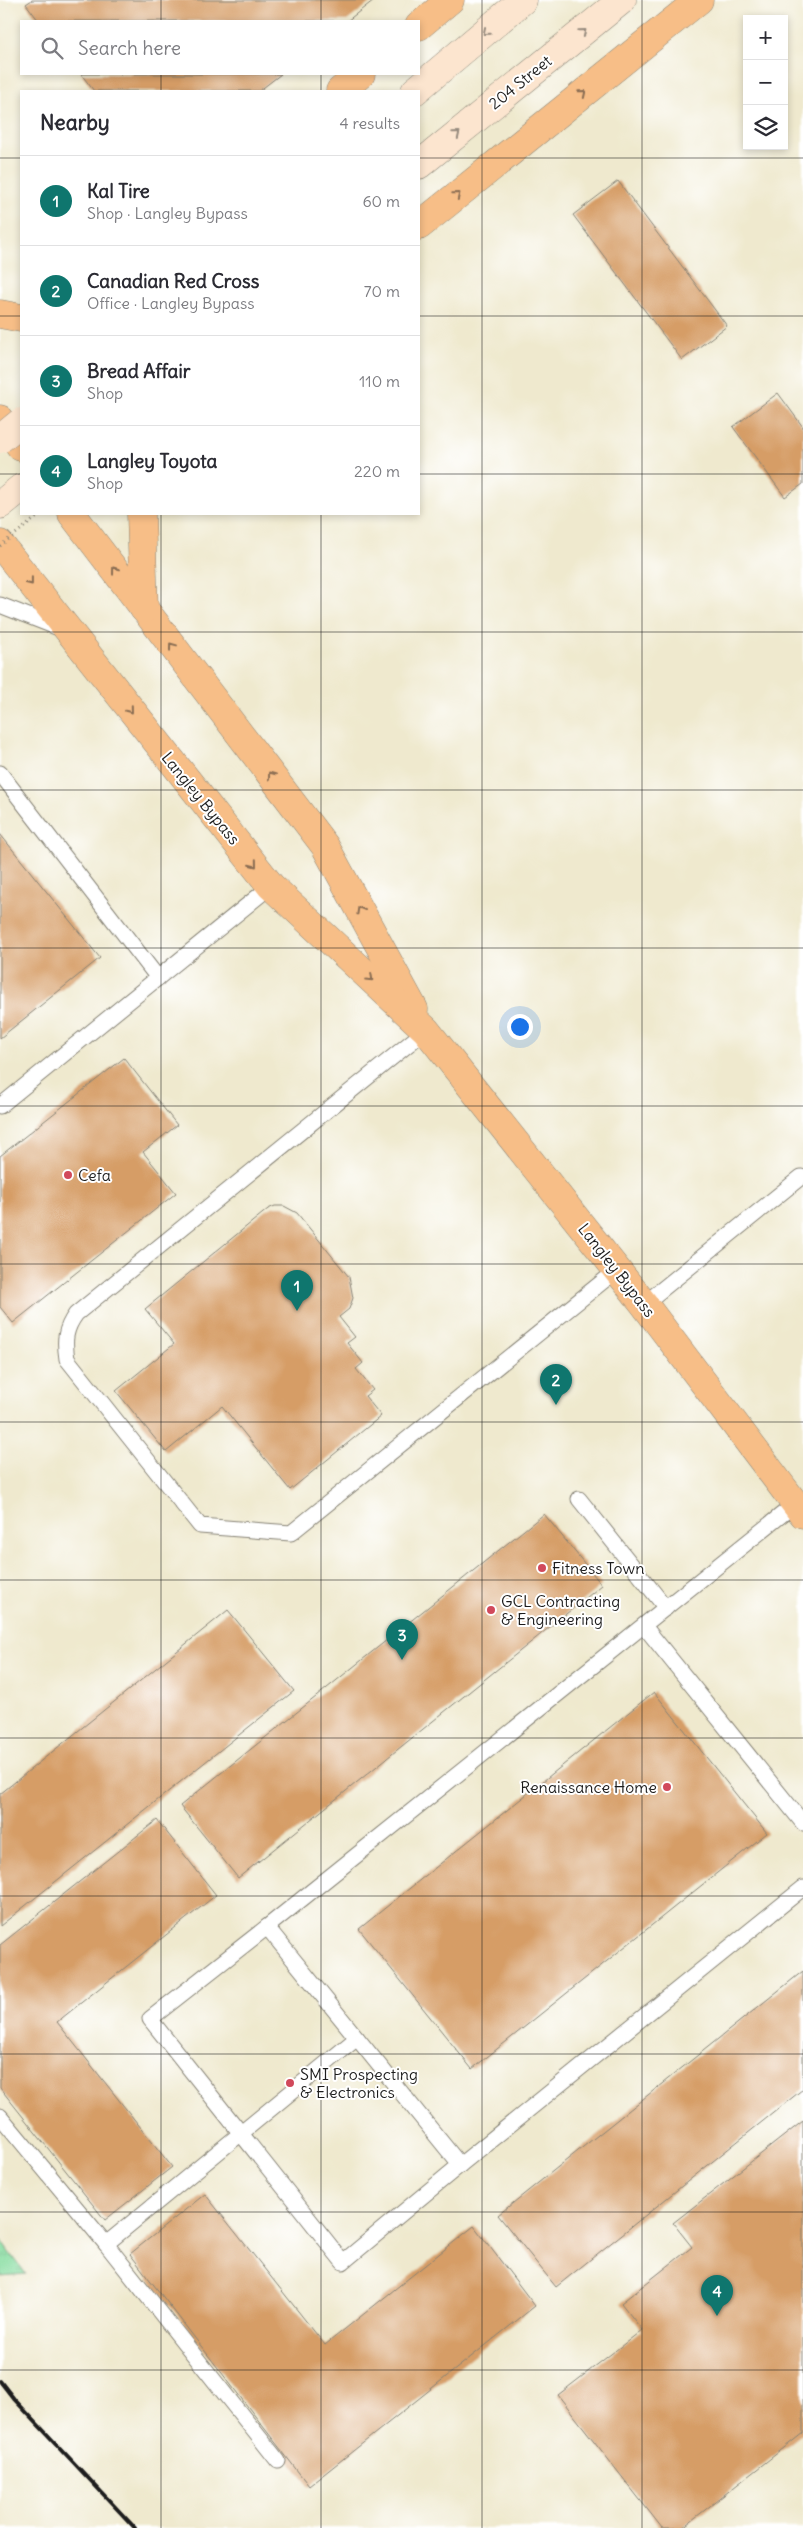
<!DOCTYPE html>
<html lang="en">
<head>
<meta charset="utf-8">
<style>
	:root { --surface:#fff; --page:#f7f7f7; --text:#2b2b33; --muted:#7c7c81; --line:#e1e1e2; --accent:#0f766e }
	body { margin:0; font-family:Delius,sans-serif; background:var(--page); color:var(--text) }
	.controls { position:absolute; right:15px; top:15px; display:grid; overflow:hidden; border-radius:0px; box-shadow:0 2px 8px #0003 }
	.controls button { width:45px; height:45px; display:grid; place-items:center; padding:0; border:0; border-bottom:1px solid var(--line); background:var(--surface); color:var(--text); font:25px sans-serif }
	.you { position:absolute; left:519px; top:1026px; width:18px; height:18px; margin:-12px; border:4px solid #fff; border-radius:50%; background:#1a73e8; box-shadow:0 0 0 8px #1a73e833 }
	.badge { display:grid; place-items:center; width:32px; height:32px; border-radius:50%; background:var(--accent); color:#fff; font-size:16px; font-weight:700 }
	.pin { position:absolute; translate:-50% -41px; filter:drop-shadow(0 1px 2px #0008) }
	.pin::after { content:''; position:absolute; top:26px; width:18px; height:15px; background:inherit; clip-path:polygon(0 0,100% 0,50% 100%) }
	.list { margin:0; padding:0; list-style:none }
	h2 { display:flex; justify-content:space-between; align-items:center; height:65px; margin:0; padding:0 20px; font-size:21px }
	h2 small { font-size:16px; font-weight:400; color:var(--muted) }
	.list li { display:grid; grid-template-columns:32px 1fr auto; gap:15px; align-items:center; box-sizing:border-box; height:90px; padding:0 20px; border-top:1px solid var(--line) }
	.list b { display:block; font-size:19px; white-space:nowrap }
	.list p { margin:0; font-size:16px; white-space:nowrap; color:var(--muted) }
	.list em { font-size:16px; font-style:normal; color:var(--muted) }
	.icon { flex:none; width:28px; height:28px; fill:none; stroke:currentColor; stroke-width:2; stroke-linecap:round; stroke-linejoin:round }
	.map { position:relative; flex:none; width:803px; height:2528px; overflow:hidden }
	.search { position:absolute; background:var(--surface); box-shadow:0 2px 8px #0003; left:20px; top:20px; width:400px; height:55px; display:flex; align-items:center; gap:12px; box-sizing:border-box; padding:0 18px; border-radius:0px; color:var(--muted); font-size:19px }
	.panel { position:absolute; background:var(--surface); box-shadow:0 2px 8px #0003; left:20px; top:90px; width:400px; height:425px; border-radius:0px }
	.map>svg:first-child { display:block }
	.grass { fill:url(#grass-tufts); stroke:#527c5e }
	.building { fill:#d69d66 }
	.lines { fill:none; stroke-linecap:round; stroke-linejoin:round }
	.service-casing { stroke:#868275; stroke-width:17 }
	.secondary-casing { stroke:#868275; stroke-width:29 }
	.trunk-casing { stroke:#868275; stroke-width:29 }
	.service { stroke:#fff; stroke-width:15 }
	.secondary { stroke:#fce5cf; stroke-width:28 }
	.trunk { stroke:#f7be87; stroke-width:28 }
	.rail { stroke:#1c1c1c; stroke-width:4 }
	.secondary-bridge-casing { stroke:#868275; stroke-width:29; stroke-linecap:butt }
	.path-bridge { stroke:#868275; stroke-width:3; stroke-dasharray:1 4; stroke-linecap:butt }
	.secondary-bridge { stroke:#fce5cf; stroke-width:28 }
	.oneway { stroke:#978b7e }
	.oneway2 { stroke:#8a6d52 }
	.grid { fill:none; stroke:#1c1c1c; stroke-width:1; stroke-opacity:0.55 }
	.poi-dot { fill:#d1495b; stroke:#fff; stroke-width:2 }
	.labels { text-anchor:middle; stroke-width:4; stroke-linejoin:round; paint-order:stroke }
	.street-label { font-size:16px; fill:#1c1c1c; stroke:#fff }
	.poi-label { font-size:16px; fill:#1c1c1c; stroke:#fff; text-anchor:start }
</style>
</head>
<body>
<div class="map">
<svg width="803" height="2528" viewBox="0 0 803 2528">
	<defs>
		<pattern id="grass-tufts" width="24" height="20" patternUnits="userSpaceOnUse" patternTransform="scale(1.25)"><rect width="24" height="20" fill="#87dda0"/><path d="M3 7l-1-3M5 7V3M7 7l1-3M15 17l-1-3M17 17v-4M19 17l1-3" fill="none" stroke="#74bd89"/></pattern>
	</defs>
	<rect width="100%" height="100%" fill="#fff"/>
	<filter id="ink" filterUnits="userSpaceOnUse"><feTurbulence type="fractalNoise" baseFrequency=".02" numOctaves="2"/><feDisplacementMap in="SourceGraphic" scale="10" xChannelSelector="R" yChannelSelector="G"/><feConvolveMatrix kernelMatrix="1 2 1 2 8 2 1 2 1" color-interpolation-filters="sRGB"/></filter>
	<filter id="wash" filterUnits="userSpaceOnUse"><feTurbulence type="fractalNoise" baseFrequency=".0096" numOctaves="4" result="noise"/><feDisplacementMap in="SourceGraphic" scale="20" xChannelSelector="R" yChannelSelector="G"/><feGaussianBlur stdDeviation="1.12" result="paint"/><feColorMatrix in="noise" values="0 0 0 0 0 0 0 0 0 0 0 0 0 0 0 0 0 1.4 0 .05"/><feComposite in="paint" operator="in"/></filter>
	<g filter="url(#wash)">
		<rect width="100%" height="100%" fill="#efe9ce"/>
		<polygon class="grass" points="0,2239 26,2274 0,2276"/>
		<g id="blocks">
			<g class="building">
				<polygon points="32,0 374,0 347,21 39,21 26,4"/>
				<polygon points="81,74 281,74 259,91 94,91"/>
				<polygon points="618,181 727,326 682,360 573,215"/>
				<polygon points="778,393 803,427 803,484 785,497 733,427"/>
				<polygon points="0,834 100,958 0,1038"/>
				<polygon points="124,1058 177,1125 143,1152 176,1193 13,1323 0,1307 0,1156"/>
				<polygon points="275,1206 284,1206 297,1213 349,1277 353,1298 349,1309 339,1317 355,1337 347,1343 363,1363 356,1369 373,1390 365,1396 381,1416 290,1490 222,1406 166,1452 116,1391 174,1344 145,1309 268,1209"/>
				<polygon points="544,1514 602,1585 238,1878 180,1806"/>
				<polygon points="228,1610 294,1691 0,1926 0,1794"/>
				<polygon points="654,1692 767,1833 472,2069 359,1929"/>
				<polygon points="157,1820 216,1895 57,2022 172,2167 105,2220 0,2088 0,1945"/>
				<polygon points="803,1971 803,2089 556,2287 498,2215"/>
				<polygon points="803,2121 803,2433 682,2528 662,2528 558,2395 642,2330 621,2303 692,2247 673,2223"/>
				<polygon points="205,2194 325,2345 474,2226 535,2306 309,2486 130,2254"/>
			</g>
		</g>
	</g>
	<g filter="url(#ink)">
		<use href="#blocks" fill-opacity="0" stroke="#868275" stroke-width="1"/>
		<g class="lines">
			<defs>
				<g id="service">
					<polyline points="0,605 64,630"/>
					<polyline points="0,773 158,978"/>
					<path d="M426,1030L76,1314C65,1329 64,1340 67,1359L200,1526L291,1533L617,1270"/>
					<polyline points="0,1106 271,886"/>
					<polyline points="644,1304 801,1177"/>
					<polyline points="579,1499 666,1608"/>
					<polyline points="800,1500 267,1927 460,2165 803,1888"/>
					<polyline points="644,1626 803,1823"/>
					<polyline points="267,1927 150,2019 343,2262 460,2165"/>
					<polyline points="0,2116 106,2244 357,2038"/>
					<polyline points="106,2244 278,2461"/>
				</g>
				<g id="secondary">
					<polyline points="415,91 523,0"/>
					<polyline points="419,165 622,0"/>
					<polyline points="0,505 21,488"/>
				</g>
				<g id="trunk">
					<polyline points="419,26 450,0"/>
					<polyline points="340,91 361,74"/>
					<polyline points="419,226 699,0"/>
					<polyline points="0,314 21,318"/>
					<polyline points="0,419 21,447"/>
					<polyline points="72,514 325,846 414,1009"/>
					<polyline points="141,514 144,609"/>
					<polyline points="0,544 271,886 426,1030 644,1304 803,1514"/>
				</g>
			</defs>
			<use href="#service" class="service-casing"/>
			<use href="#secondary" class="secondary-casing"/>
			<use href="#trunk" class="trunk-casing"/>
			<use href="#service" class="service"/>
			<use href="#secondary" class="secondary"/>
			<use href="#trunk" class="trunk"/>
			<polyline class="rail" points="0,2381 14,2399 135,2528"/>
			<defs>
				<polyline id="secondary-bridge" points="0,439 21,422"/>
			</defs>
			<use href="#secondary-bridge" class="secondary-bridge-casing"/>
			<polyline class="path-bridge" points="0,546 41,514"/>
			<use href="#secondary-bridge" class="secondary-bridge"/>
		</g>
		<defs><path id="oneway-chevron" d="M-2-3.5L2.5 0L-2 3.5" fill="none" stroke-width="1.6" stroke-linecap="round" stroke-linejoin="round" transform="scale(1.25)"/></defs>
		<g class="oneway">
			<use href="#oneway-chevron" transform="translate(486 32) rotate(140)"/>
			<use href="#oneway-chevron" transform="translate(583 32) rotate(-39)"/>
			<use href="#oneway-chevron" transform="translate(457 134) rotate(-39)"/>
		</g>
		<g class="oneway2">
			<use href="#oneway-chevron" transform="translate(583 93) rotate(-39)"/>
			<use href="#oneway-chevron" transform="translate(457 195) rotate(-39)"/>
			<use href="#oneway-chevron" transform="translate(115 570) rotate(-127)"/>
			<use href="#oneway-chevron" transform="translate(30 582) rotate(52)"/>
			<use href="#oneway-chevron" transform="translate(172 646) rotate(-127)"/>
			<use href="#oneway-chevron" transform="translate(130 710) rotate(51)"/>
			<use href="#oneway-chevron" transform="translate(271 775) rotate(-127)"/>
			<use href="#oneway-chevron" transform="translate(254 864) rotate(51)"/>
			<use href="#oneway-chevron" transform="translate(360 910) rotate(-119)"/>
			<use href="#oneway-chevron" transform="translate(370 978) rotate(43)"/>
		</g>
	</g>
	<path class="grid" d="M161,0V21M321,0V21M482,0V2528M642,0V2528M161,74V91M321,74V91M0,158H21M419,158H803M0,316H21M419,316H803M0,474H21M419,474H803M161,514V2528M321,514V2528M0,632H803M0,790H803M0,948H803M0,1106H803M0,1264H803M0,1422H803M0,1580H803M0,1738H803M0,1896H803M0,2054H803M0,2212H803M0,2370H803"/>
	<g class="poi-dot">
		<circle cx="68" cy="1175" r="5"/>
		<circle cx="542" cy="1568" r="5"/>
		<circle cx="491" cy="1610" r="5"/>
		<circle cx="667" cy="1787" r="5"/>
		<circle cx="290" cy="2083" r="5"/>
	</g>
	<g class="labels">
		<g class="street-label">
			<text transform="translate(520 82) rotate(-39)" y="6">204 Street</text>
			<text transform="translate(201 798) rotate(51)" y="6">Langley Bypass</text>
			<text transform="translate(617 1270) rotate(52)" y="6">Langley Bypass</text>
		</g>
		<g class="poi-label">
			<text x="78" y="1181">Cefa</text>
			<text x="552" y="1574">Fitness Town</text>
			<text x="501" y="1607">GCL Contracting<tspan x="501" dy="18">&amp; Engineering</tspan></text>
			<text x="657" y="1793" text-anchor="end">Renaissance Home</text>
			<text x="300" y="2080">SMI Prospecting<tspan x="300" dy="18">&amp; Electronics</tspan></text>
		</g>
	</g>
</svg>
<div class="controls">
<button>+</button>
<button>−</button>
<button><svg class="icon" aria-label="layers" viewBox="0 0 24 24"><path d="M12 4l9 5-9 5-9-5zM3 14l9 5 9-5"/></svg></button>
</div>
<div class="you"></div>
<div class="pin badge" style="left:297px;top:1311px">1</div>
<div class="pin badge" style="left:556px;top:1405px">2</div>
<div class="pin badge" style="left:402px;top:1660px">3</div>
<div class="pin badge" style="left:717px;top:2316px">4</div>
<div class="search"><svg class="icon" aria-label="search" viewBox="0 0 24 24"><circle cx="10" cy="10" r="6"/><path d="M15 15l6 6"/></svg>Search here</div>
<section class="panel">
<h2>Nearby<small>4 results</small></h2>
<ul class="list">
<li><span class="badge">1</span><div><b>Kal Tire</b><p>Shop · Langley Bypass</p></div><em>60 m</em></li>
<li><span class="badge">2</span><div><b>Canadian Red Cross</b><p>Office · Langley Bypass</p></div><em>70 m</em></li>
<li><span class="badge">3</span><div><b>Bread Affair</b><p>Shop</p></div><em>110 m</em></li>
<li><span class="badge">4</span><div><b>Langley Toyota</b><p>Shop</p></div><em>220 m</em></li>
</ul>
</section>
</div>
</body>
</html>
